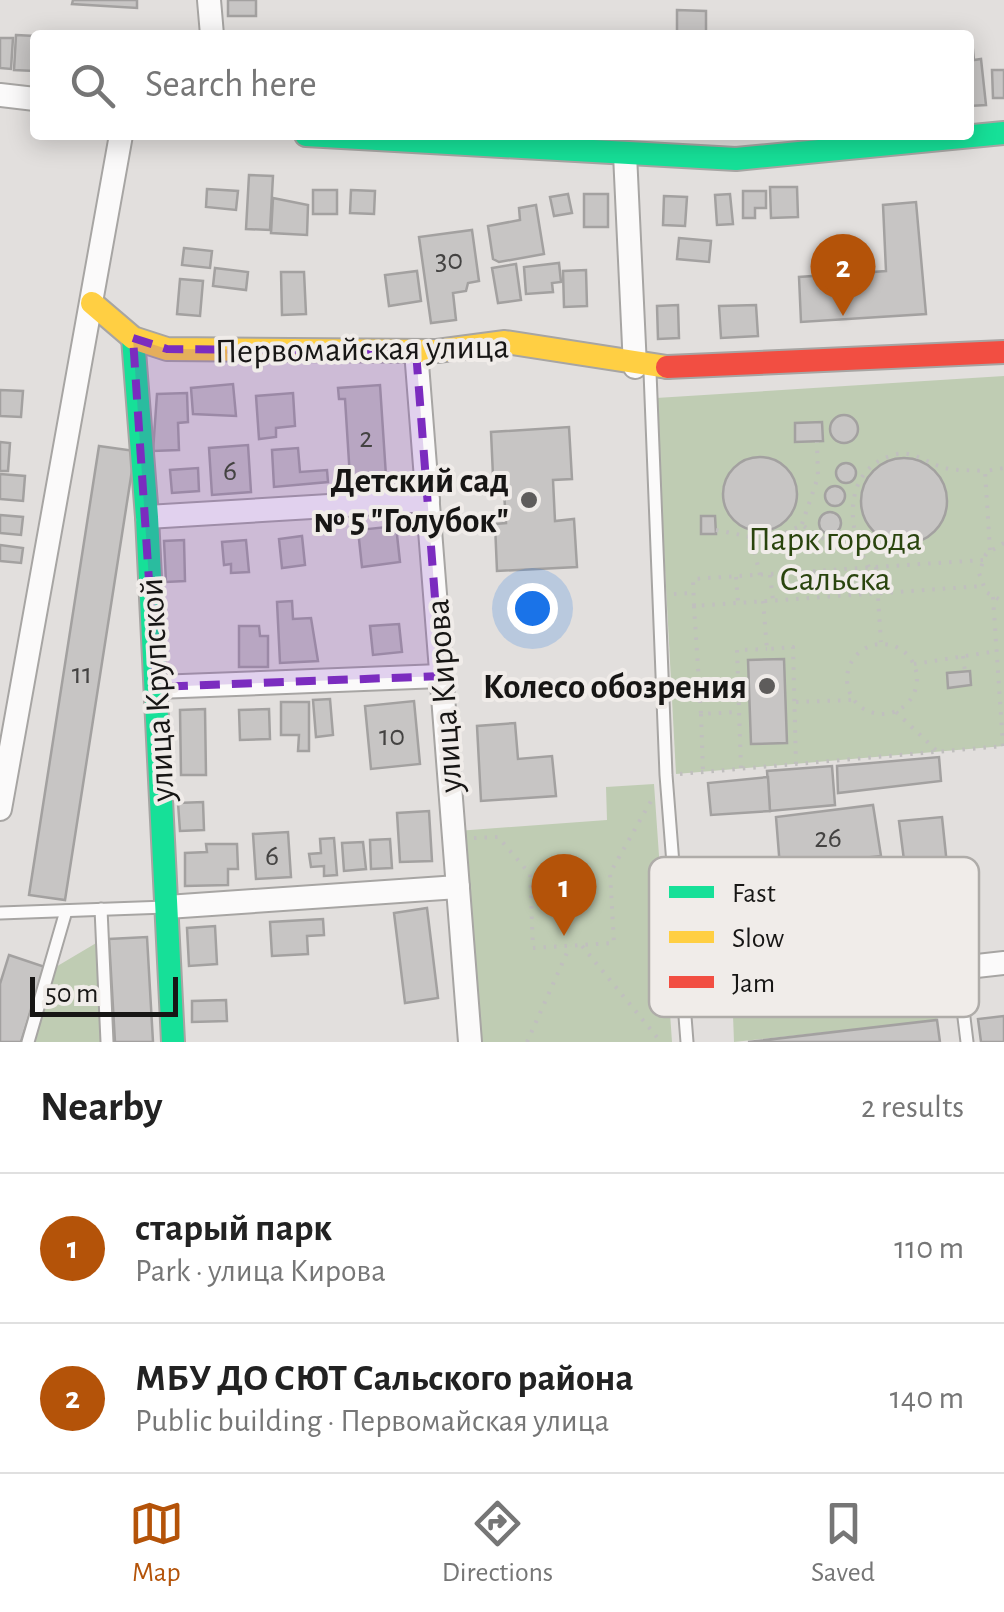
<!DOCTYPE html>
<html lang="en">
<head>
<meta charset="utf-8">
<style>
	:root { --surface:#fff; --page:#f6f6f6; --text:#222; --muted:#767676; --line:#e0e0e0; --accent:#b45309 }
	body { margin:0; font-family:"Alegreya Sans",sans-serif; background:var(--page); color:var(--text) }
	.scale { position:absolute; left:30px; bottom:25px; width:148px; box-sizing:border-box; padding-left:10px; border:5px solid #171615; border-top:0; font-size:28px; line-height:35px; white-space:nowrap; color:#171615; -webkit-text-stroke:8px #f0ece9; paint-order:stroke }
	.you { position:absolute; left:532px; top:608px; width:35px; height:35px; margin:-25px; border:8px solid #fff; border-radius:50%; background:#1a73e8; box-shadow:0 0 0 15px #1a73e833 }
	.badge { display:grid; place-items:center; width:65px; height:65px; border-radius:50%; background:var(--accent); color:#fff; font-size:32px; font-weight:700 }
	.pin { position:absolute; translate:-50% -82px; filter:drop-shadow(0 2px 5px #0008) }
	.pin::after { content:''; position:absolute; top:52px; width:35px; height:30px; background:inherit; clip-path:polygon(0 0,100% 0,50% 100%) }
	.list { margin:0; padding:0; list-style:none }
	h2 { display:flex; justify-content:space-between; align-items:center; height:130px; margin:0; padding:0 40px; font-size:42px }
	h2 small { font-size:32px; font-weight:400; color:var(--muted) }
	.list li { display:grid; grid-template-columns:65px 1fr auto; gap:30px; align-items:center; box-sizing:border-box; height:150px; padding:0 40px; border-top:2px solid var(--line) }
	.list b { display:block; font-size:38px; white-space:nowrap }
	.list p { margin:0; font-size:32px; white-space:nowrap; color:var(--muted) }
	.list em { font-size:32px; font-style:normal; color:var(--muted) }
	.icon { flex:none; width:55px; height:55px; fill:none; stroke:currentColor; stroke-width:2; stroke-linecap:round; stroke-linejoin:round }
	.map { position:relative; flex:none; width:1004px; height:1042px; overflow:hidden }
	.search { position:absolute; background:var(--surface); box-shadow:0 5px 25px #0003; left:30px; right:30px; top:30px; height:110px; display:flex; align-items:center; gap:25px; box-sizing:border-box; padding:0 35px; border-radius:10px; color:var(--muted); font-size:38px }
	.sheet { height:430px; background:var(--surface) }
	nav { display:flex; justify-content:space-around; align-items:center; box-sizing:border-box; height:140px; border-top:2px solid var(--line); background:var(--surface); font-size:28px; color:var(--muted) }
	nav a { display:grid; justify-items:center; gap:5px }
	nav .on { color:var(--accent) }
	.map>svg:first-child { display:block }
	.green { fill:#bfccb3 }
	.building { fill:#c7c5c4; stroke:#a3a1a0; stroke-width:2.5 }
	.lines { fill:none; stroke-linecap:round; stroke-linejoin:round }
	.lane-casing { stroke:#a7a5a3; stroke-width:15 }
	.street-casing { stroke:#a7a5a3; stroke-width:26 }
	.fast-casing { stroke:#a7a5a3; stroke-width:26 }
	.slow-casing { stroke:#a7a5a3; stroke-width:26 }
	.jam-casing { stroke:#a7a5a3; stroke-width:26 }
	.path { stroke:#c0bfbe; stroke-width:4; stroke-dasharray:2.5 8; stroke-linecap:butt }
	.lane { stroke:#fbfafa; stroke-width:11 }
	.street { stroke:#fbfafa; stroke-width:22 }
	.fast { stroke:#16e098; stroke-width:22 }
	.slow { stroke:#ffcf43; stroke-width:22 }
	.jam { stroke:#f24e42; stroke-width:22 }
	.marked { fill:#7b2cbf; fill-opacity:0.2; stroke:#7b2cbf; stroke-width:8; stroke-dasharray:20 12; stroke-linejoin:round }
	.poi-dot { fill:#5e5c5b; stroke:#f0ece9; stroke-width:4 }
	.labels { text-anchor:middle; stroke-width:8; stroke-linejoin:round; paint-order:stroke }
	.number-label { font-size:30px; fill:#444342 }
	.street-label { font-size:35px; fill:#171615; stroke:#f0ece9 }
	.poi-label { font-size:35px; font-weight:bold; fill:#171615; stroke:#f0ece9; text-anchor:end }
	.park-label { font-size:35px; fill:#29440d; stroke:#f0ece9 }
	.key { fill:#f0ece9; stroke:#afaca9; stroke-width:2.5 }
	.key-label { font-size:28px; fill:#171615 }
</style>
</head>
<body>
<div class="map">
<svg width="1004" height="1042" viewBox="0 0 1004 1042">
	<rect width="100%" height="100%" fill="#e2dfdd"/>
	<g class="green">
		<polygon points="1004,376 1004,746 676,774 656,398"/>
		<polygon points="654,784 672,1042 472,1042 457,831 607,820 606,787"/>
		<polygon points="103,939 107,1042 28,1042 49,971"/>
		<polygon points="931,993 937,1020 734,1042 733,1015"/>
	</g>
	<g class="building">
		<polygon points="73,0 137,0 137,8 72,4"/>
		<rect x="228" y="0" width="28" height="16"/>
		<polygon points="677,10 706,11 706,35 677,35"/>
		<polygon points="16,35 35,36 35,71 14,70"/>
		<polygon points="0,38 13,38 11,69 0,68"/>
		<polygon points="973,50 974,60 981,59 986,105 969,106 969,51"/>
		<polygon points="992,70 1004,70 1004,98 993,98"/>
		<polygon points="249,175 273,176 270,230 246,229"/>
		<polygon points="770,187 797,187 798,217 771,218"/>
		<polygon points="207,189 238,191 236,210 206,207"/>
		<rect x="313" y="190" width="24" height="24"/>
		<polygon points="351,190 375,191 374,214 350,213"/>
		<polygon points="743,191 766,191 766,208 755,208 755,218 743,218"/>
		<polygon points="568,194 572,213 554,216 550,197"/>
		<rect x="584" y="194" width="24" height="33"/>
		<polygon points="730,194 733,224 717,225 715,195"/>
		<polygon points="664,196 687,197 685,226 663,225"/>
		<polygon points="273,198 308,205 307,235 271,233"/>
		<polygon points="916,202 926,314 801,322 799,277 886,271 883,205"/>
		<polygon points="536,205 544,254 499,262 493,259 488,226 520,220 519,208"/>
		<polygon points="472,230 479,281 468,283 466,291 453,293 456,320 431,323 419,237"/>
		<polygon points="679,238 711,241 709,262 677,259"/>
		<polygon points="184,248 212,251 210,268 182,265"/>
		<polygon points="559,263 561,282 552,283 553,292 526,294 524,267"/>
		<polygon points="516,264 521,300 498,303 492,268"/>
		<polygon points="215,268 248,272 246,290 213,286"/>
		<polygon points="586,270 587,306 564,307 563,271"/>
		<polygon points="417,271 421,301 389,306 385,275"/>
		<polygon points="281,272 304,272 306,314 282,315"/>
		<polygon points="180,279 203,281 200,316 177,314"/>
		<polygon points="678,305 679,338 658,339 657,306"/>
		<polygon points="756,305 758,336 721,338 719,306"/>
		<polygon points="233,384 236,416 193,414 191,388"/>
		<polygon points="380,385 386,476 350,478 345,399 339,399 338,388"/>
		<polygon points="0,390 23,391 21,417 0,416"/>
		<polygon points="187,393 188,422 178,423 179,450 153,451 157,394"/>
		<polygon points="293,393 295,426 276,428 276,437 259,439 256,396"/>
		<circle cx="844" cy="429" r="14"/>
		<polygon points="822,422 823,441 795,442 795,423"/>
		<polygon points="569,427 572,479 553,480 555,521 574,519 577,567 497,571 495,524 506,523 503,476 493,476 491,432"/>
		<polygon points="0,442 10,443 8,471 0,471"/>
		<polygon points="248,445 251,492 212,495 209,448"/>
		<polygon points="99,446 135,451 65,900 29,895"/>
		<polygon points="298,448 300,472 327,470 328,482 274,487 272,450"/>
		<circle cx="760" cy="494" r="37"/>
		<circle cx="904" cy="501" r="43"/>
		<circle cx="846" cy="473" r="10"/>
		<polygon points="198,468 199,491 172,493 170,470"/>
		<polygon points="0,474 25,476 23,501 0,499"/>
		<circle cx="835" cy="496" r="10"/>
		<circle cx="830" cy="523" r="11"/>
		<polygon points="0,515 23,517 21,535 0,533"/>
		<polygon points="701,516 715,516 716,534 701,534"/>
		<polygon points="396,526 400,562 362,567 358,530"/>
		<polygon points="302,536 305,565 282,568 279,539"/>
		<polygon points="184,540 185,581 166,582 164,541"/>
		<polygon points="246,540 249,572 231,573 231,564 224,565 222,542"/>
		<polygon points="0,545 23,548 21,563 0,561"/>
		<polygon points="292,601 293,619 311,618 318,661 280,663 277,602"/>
		<polygon points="399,624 402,652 373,655 370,626"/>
		<polygon points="239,626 259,626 260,636 268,636 268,667 239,667"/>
		<polygon points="784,659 787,743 751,744 748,660"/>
		<polygon points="970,671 971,685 948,688 947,673"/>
		<polygon points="330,699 333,735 316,737 313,700"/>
		<polygon points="414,701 420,764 371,769 365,706"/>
		<polygon points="281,702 309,702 309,751 298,751 299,735 281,735"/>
		<polygon points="205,709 206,775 181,775 180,710"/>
		<polygon points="269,709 270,739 240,740 239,710"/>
		<polygon points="515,723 518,759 552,756 556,796 481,801 477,726"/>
		<polygon points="939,757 941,781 838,793 837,766"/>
		<polygon points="832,766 835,805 770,811 767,771"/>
		<polygon points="768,777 770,811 711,815 708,783"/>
		<polygon points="203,802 204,830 180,831 178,803"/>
		<polygon points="873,805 881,856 780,867 776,817"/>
		<polygon points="429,811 432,861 400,862 397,813"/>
		<polygon points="942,817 956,952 916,954 899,821"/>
		<polygon points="288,832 291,877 256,879 253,834"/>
		<polygon points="334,838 337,875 324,876 324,866 311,867 309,854 321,853 320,839"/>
		<polygon points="390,839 392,868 371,869 370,840"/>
		<polygon points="363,842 366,869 344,871 342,843"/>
		<polygon points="206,844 237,844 238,869 228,869 228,885 185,886 185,853 207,852"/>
		<polygon points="427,908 438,998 405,1003 394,913"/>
		<polygon points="323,919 324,935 307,936 308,954 272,956 270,922"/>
		<polygon points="215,926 217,964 189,966 187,928"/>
		<polygon points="147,937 153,1042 115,1042 109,939"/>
		<polygon points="9,955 45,967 21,1042 0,1042 0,984"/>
		<polygon points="226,1000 227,1021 192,1022 192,1001"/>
		<polygon points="1004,1016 1004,1042 981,1042 978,1019"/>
		<polygon points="937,1020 940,1042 748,1042"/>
	</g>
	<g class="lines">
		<defs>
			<g id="lane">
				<polyline points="650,372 666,775 687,1042"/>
				<polyline points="101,909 107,1042"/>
				<polyline points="0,913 166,907"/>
				<polyline points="958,969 967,1042"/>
				<polyline points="28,1042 66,911"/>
			</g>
			<g id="street">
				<polyline points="209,0 212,35"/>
				<polyline points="0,95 35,99"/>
				<polyline points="625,154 635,367"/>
				<polyline points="416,351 470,1042"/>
				<polyline points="147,517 428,500"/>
				<polyline points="156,687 441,676"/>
				<polyline points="0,809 121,135"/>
				<polyline points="167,907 458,887"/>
				<polyline points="683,999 1004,963"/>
			</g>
			<g id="fast">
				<polyline points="306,135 736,159 1004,133"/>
				<polyline points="133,338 147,517 173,1042"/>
			</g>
			<polyline id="slow" points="92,303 133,338 167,349 437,351 505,342 667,367"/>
			<polyline id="jam" points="667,367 1004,352"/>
		</defs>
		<use href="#lane" class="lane-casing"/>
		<use href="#street" class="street-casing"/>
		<use href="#fast" class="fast-casing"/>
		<use href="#slow" class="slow-casing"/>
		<use href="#jam" class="jam-casing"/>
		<g class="path">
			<polyline points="802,524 818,477 817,442"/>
			<polyline points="716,530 751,537"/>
			<polyline points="1004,543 986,554 979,573 986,592 1004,602"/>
			<polyline points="990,550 985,471 1004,468"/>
			<polyline points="983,560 693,579 694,606 983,586"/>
			<path d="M869,567C847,532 841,470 893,455C913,449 928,464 945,468C957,471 973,470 985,471"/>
			<polyline points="876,567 881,642"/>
			<polyline points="760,575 751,537 785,533 802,525 830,543 854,545"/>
			<polyline points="770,575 773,600"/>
			<polyline points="736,577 738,602"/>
			<polyline points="674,594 694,593"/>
			<polyline points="993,597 1003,746"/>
			<polyline points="763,601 767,649 793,647 796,764"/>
			<polyline points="694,606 701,714 738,712"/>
			<circle cx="882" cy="679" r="35"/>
			<polyline points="963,656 965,671"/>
			<polyline points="914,664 997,651"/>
			<polyline points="796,702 851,700"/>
			<polyline points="896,712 936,750"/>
			<polyline points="701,714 703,772"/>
			<polyline points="741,768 737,650 767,649"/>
			<polyline points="680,774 1004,746"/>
			<polyline points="474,838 498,837 530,874 533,948 614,943 610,873 651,801"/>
			<polyline points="582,946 661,1042"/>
			<polyline points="527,1042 570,946"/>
		</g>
		<use href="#lane" class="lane"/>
		<use href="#street" class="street"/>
		<use href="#fast" class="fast"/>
		<use href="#slow" class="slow"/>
		<use href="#jam" class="jam"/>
	</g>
	<path class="marked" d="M133,338L167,349L416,351L441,676L156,687Z"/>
	<g class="poi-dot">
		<circle cx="529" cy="500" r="10"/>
		<circle cx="767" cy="686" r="10"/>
	</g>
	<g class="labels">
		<g class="number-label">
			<text x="449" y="269">30</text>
			<text x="366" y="447">2</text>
			<text x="230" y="480">6</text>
			<text x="82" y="683">11</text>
			<text x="392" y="745">10</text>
			<text x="828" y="847">26</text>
			<text x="272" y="865">6</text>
		</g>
		<g class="street-label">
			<text transform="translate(362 348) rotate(-1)" y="12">Первомайская улица</text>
			<text transform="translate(156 690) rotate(-93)" y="12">улица Крупской</text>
			<text transform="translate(443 696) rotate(-94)" y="12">улица Кирова</text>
		</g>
		<g class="poi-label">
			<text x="509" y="492">Детский сад<tspan x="509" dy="40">№ 5 "Голубок"</tspan></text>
			<text x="747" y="698">Колесо обозрения</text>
		</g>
		<g class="park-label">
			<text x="835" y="550">Парк города<tspan x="835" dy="40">Сальска</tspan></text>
		</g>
	</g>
	<rect x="649" y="857" width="330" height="160" rx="15" class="key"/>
	<rect x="669" y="886" width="45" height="12" fill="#16e098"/>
	<rect x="669" y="931" width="45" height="12" fill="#ffcf43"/>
	<rect x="669" y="976" width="45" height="12" fill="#f24e42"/>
	<g class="key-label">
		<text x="732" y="902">Fast</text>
		<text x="732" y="947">Slow</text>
		<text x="732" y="992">Jam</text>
	</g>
</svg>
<div class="scale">50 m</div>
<div class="you"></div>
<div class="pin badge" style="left:564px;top:936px">1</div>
<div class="pin badge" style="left:843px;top:316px">2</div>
<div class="search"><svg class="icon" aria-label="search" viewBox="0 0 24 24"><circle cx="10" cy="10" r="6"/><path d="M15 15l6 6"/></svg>Search here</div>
</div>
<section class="sheet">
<h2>Nearby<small>2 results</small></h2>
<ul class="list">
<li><span class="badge">1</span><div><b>старый парк</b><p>Park · улица Кирова</p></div><em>110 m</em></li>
<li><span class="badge">2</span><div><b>МБУ ДО СЮТ Сальского района</b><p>Public building · Первомайская улица</p></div><em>140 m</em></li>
</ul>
</section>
<nav>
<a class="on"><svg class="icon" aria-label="map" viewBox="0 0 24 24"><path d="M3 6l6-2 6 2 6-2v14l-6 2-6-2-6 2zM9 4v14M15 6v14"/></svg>Map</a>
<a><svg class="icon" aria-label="directions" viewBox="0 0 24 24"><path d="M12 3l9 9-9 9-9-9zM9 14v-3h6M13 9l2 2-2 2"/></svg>Directions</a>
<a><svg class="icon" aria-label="saved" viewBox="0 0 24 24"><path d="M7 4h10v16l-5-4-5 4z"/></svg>Saved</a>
</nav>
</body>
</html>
